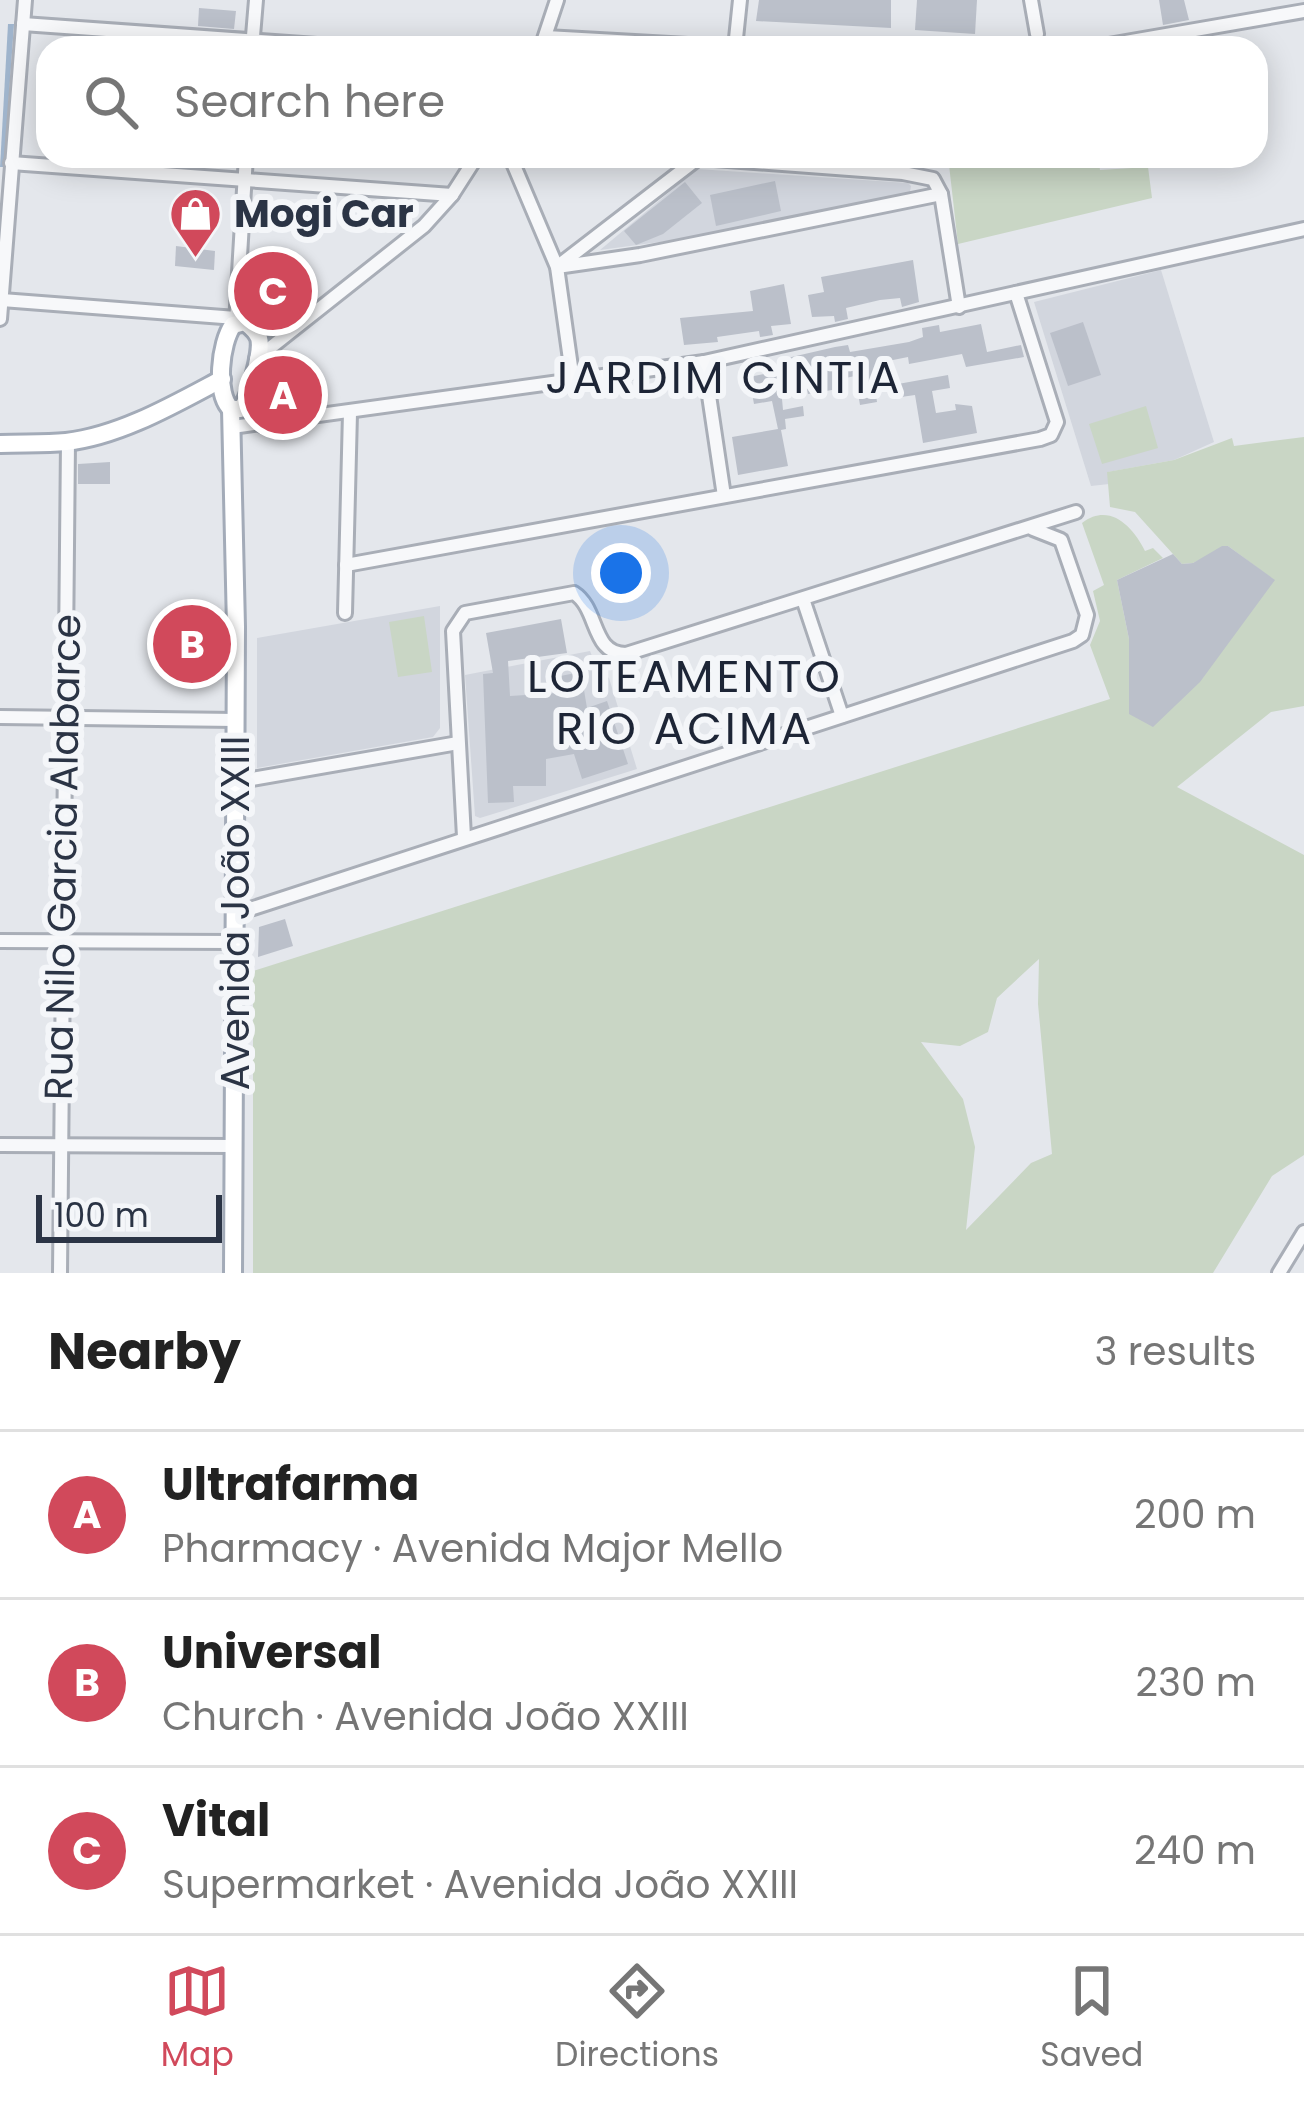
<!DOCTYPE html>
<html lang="en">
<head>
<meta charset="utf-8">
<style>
	:root { --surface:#fff; --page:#f2f2f2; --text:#222; --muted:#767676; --line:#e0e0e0; --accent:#d1495b }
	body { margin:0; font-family:Poppins,sans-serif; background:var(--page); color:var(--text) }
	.scale { position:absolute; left:36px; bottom:30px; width:186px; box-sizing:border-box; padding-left:12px; border:6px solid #2b3445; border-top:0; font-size:33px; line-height:42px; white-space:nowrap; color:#2b3445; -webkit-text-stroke:9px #f4f6f9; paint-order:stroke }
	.you { position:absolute; left:621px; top:573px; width:42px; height:42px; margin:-30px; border:9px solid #fff; border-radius:50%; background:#1a73e8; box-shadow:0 0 0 18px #1a73e833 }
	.badge { display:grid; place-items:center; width:78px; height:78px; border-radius:50%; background:var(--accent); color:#fff; font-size:39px; font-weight:700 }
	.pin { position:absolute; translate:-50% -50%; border:6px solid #fff; box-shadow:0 3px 12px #0006 }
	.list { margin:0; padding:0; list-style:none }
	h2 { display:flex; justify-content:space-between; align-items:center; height:156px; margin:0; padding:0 48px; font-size:51px }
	h2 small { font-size:39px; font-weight:400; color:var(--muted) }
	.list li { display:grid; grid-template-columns:78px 1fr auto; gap:36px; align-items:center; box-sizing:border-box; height:168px; padding:0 48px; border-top:3px solid var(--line) }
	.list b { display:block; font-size:45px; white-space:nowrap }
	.list p { margin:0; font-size:39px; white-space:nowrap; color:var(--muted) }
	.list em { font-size:39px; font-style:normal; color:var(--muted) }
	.icon { flex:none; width:66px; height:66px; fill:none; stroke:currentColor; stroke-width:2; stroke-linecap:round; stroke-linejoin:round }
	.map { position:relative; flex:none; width:1304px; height:1273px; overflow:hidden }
	.search { position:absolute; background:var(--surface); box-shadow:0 6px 30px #0003; left:36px; right:36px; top:36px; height:132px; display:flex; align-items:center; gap:30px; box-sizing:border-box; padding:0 42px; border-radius:36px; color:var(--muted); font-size:45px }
	.sheet { height:660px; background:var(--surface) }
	nav { display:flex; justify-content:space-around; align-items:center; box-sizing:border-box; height:168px; border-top:3px solid var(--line); background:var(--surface); font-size:33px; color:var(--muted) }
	nav a { display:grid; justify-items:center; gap:6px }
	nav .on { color:var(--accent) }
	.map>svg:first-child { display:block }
	.built { fill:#d2d6de }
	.green { fill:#c9d6c5; fill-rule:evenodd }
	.water { fill:#9fb4cc }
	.building { fill:#bbc0ca }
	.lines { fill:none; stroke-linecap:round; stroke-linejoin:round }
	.minor-casing { stroke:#a9aeb7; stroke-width:18 }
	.major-casing { stroke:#a3abb8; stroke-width:22 }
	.minor { stroke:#f7f8fa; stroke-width:12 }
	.major { stroke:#fff; stroke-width:16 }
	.labels { text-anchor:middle; stroke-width:12; stroke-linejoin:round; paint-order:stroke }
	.poi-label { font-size:39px; font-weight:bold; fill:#2b3445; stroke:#f4f6f9; text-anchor:start }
	.street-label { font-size:39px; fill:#2b3445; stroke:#f4f6f9 }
	.quarter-label { font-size:45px; letter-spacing:3px; fill:#1d2536; stroke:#f4f6f9 }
</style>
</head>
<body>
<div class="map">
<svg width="1304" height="1273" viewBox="0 0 1304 1273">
	<rect width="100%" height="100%" fill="#e4e7ec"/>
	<g class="built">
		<polygon points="697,169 908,183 911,186 910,192 682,239 600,250"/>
		<polygon points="1161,270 1214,442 1174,460 1108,472 1109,484 1091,486 1034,302"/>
		<polygon points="440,606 440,728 433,737 257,768 257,638"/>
		<polygon points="590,651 596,666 609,678 637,769 480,818 475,816 465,675"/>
	</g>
	<g class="green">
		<polygon points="948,156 1098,156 1100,170 1148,167 1152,198 958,244"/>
		<polygon points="1146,406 1158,448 1102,464 1089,424"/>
		<path d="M1304,437V706L1271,712L1177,787L1304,855V1155L1272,1176L1213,1273H253V971L1110,699L1090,645L1100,621L1093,591L1104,585L1082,523C1110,502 1133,527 1145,551L1153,548L1163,558L1117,580L1129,639V714L1274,580L1228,546L1193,563L1182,564L1135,512L1110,507L1107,472L1174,460L1232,438L1234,446ZM1039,959L1038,1004L1052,1154L1031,1163L966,1230L975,1147L963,1099L921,1042L960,1046L988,1032L997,998Z"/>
		<polygon points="424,616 432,672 398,677 389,622"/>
	</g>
	<polygon class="water" points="8,24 14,24 4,167 0,167"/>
	<g class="building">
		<polygon points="759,0 891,0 891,28 756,21"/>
		<polygon points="917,0 977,0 975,34 915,30"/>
		<polygon points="1159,0 1184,0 1189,20 1163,25"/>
		<polygon points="199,8 236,11 234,29 198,26"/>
		<polygon points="775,181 781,211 716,226 710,195"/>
		<polygon points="685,182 702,203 663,234 636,245 624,231"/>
		<polygon points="176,246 215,251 214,270 175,266"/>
		<polygon points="913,260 919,302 902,307 900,298 880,300 846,308 848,319 835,322 834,316 812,317 808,295 824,292 821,277"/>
		<polygon points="256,270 293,272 292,312 252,309"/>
		<polygon points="784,284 791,324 771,326 773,335 760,337 759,331 717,337 718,342 684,345 680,318 753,311 750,291"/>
		<polygon points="1083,322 1101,375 1068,386 1050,333"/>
		<polygon points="981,324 987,352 1021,345 1024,357 966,367 962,354 909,364 908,357 888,361 889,367 873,374 877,402 860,405 855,376 836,380 838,389 808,394 806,384 781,388 783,410 803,406 804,416 785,419 786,429 781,430 788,466 738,475 732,437 778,429 772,401 754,404 749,377 784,370 783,359 835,347 848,345 850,352 909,342 923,337 922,328 939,325 940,332"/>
		<polygon points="948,375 950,388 932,391 936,413 956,410 955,404 972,406 977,433 923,443 915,395 901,397 898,384"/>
		<polygon points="297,380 300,406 270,409 267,384"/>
		<polygon points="110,462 110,484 78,484 78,464"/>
		<polygon points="1222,546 1228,546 1275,580 1200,682 1153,727 1129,714 1129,639 1117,580 1173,554 1182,564 1193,563"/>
		<polygon points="561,619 567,653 508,661 510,696 557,693 555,677 581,672 587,708 607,701 628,764 582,779 574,754 546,759 546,786 513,786 514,802 488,803 483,674 493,673 486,633"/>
		<polygon points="169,634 215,634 215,655 169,654"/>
		<polygon points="285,919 293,946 258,957 259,927"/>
	</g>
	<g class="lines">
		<defs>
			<g id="minor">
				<polyline points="1031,0 1037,34"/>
				<polyline points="23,24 359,48"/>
				<polyline points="546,37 741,48"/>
				<polyline points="252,48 256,0"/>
				<polyline points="541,48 557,0"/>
				<polyline points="735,48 740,0"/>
				<polyline points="1091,48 1304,11"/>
				<polyline points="510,156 557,267 573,381"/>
				<polyline points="701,158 903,173 933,179 941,194 959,307"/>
				<polyline points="11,163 452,195"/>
				<polyline points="558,266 701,156"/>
				<polyline points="557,267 640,255 941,194"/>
				<polyline points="2,300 236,318"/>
				<polyline points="0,319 25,0"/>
				<polyline points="236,323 246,156"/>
				<polyline points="252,326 298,325"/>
				<polyline points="256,359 424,226 452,195 477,156"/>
				<polyline points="704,362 724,496"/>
				<polyline points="232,427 704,362 1304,229"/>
				<polyline points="346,565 1040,439 1051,435 1057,422 1016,293"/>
				<polyline points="803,599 842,716"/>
				<polyline points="345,613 350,413"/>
				<polyline points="0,717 236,720"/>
				<polyline points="235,782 458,743"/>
				<path d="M464,837L453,631L465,613L574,593C599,609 591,654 626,654L1076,512"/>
				<polyline points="235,914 1073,641 1082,635 1087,615 1061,540 1033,529"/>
				<polyline points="0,941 234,942"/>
				<polyline points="0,1145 234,1146"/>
				<polyline points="60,1273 68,442"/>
				<polyline points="1279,1273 1304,1232"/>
			</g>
			<g id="major">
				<path d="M245,322C251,327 256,330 259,338C263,351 249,400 241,409H231C215,394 220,343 233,325Z"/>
				<polyline points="245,406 264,424"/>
				<polyline points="231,409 236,627 233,1273"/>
				<path d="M0,444C22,443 44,444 66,442C120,436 175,404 222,379"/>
			</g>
		</defs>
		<use href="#minor" class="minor-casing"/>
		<use href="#major" class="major-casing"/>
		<use href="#minor" class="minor"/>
		<use href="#major" class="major"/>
	</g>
	<defs>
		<symbol id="shop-pin" viewBox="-11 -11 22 30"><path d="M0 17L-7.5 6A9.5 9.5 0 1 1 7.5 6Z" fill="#d1495b" stroke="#f4f6f9"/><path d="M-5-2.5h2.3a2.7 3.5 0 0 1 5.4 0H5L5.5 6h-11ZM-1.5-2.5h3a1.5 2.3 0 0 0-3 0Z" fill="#fff"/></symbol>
	</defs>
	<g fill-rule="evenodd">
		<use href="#shop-pin" x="166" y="184" width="59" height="81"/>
	</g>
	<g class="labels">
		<g class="poi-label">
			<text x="234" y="227">Mogi Car</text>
		</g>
		<g class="street-label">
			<text transform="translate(62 857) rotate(-89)" y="14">Rua Nilo Garcia Alabarce</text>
			<text transform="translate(235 913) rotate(-90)" y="14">Avenida João XXIII</text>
		</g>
		<g class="quarter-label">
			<text x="724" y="393">JARDIM CINTIA</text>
			<text x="685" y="692">LOTEAMENTO<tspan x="685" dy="52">RIO ACIMA</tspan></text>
		</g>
	</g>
</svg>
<div class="scale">100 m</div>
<div class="you"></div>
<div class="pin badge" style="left:283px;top:395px">A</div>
<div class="pin badge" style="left:192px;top:644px">B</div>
<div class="pin badge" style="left:273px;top:291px">C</div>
<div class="search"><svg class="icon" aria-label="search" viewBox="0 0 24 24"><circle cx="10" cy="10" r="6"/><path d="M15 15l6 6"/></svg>Search here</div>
</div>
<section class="sheet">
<h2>Nearby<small>3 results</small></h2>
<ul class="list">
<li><span class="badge">A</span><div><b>Ultrafarma</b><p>Pharmacy · Avenida Major Mello</p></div><em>200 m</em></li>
<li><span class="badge">B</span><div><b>Universal</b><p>Church · Avenida João XXIII</p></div><em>230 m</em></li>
<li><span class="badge">C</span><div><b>Vital</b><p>Supermarket · Avenida João XXIII</p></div><em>240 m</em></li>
</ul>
</section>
<nav>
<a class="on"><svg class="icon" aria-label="map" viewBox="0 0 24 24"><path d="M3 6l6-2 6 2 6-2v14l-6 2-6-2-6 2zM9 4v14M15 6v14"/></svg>Map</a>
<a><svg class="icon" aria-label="directions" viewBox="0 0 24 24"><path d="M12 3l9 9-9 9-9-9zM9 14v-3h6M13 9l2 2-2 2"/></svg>Directions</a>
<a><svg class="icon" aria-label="saved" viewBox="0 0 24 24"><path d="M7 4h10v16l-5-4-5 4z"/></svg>Saved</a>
</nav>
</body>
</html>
